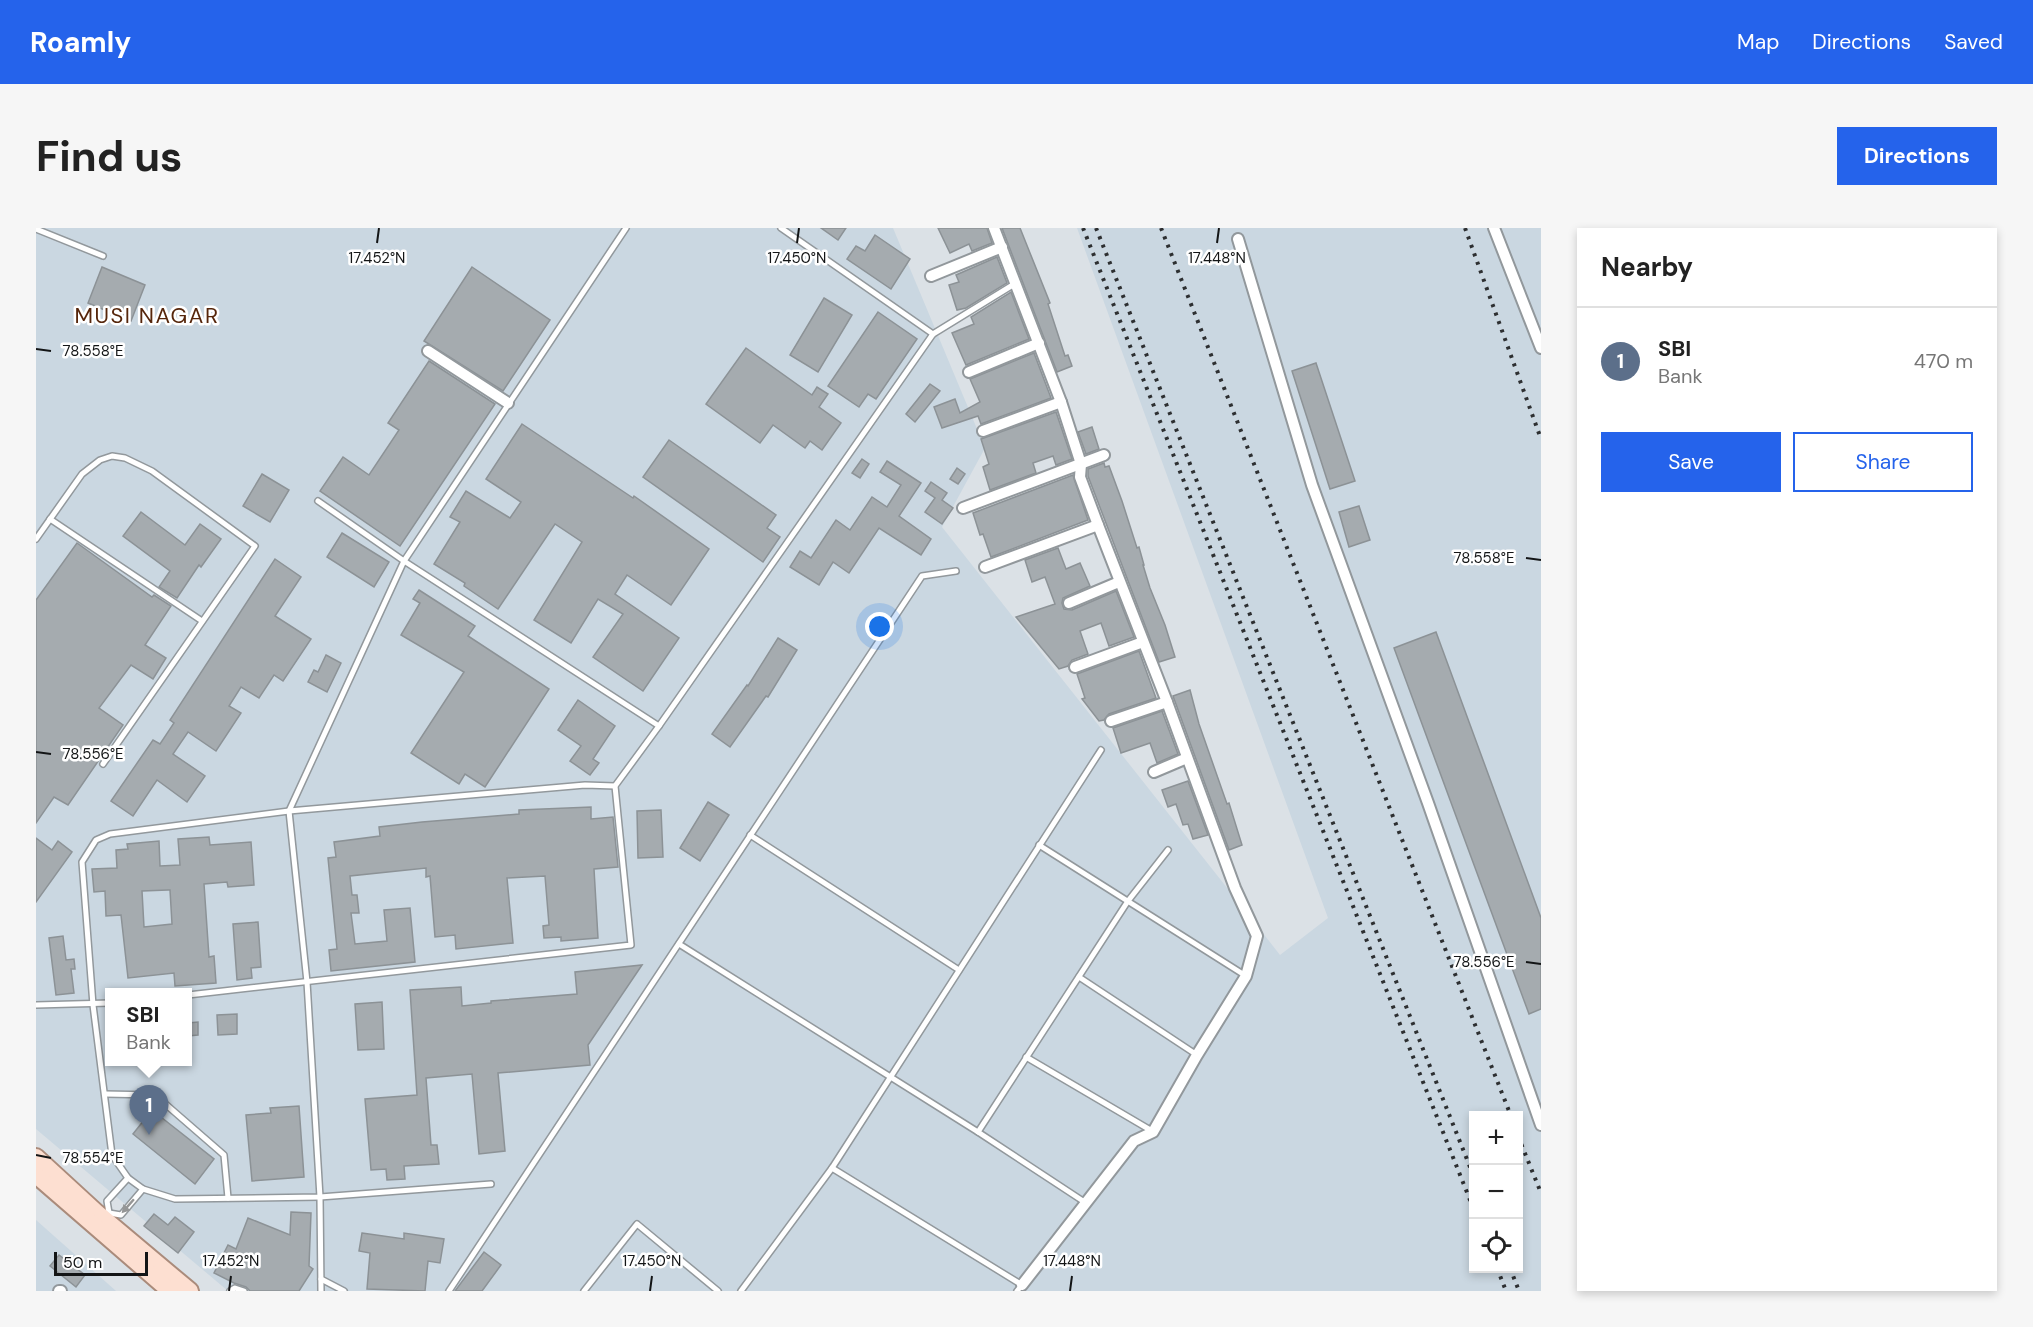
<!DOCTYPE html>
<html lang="en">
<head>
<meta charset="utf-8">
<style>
	:root { --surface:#fff; --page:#f6f6f6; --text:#222; --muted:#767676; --line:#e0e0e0; --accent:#2563eb }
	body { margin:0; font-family:"DM Sans",sans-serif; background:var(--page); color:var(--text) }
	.controls { position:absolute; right:18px; bottom:18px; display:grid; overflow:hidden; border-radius:0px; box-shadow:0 3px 9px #0003 }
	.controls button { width:54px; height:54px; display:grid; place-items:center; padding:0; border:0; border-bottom:2px solid var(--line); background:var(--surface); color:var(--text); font:30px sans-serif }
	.scale { position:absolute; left:18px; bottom:15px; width:94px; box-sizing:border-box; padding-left:6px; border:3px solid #131516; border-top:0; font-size:16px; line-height:21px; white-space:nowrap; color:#131516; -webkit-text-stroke:4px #fff; paint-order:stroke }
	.you { position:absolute; left:844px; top:399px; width:21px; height:21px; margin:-15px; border:4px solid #fff; border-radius:50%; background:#1a73e8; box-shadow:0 0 0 9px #1a73e833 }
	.badge { display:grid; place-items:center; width:39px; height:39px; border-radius:50%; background:var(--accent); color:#fff; font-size:20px; font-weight:700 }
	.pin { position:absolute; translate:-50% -50px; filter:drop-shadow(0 2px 3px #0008) }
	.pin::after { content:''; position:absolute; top:32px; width:21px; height:18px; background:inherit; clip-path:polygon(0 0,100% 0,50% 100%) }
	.popup { position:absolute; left:69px; top:760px; width:87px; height:78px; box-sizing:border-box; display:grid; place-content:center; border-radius:0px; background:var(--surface); filter:drop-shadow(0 2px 4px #0005); font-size:20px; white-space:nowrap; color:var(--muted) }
	.popup b { font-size:22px; color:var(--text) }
	.popup::after { content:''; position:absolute; left:50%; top:100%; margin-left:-12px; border:12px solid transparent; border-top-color:var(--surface) }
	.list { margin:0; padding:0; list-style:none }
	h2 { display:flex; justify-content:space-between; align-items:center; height:78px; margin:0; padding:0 24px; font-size:26px }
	h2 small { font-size:20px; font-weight:400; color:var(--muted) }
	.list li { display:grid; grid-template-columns:39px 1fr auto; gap:18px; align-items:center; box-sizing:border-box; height:108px; padding:0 24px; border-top:2px solid var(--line) }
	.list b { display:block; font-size:22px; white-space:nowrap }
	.list p { margin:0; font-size:20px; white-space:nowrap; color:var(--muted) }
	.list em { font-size:20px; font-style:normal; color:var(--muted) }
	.actions { display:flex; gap:12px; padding:18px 24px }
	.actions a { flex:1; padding:14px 0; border:2px solid var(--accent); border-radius:0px; text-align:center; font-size:21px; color:var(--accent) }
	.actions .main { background:var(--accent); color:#fff }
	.icon { flex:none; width:33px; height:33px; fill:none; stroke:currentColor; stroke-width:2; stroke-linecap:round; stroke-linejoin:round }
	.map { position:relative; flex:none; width:1505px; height:1063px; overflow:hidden; border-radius:0px }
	header { display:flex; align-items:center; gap:36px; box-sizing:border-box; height:84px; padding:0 30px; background:var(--accent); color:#fff }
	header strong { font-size:28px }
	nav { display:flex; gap:33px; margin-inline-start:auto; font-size:21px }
	.intro { display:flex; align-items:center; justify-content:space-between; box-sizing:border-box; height:144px; padding:0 36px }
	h1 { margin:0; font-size:42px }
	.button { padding:15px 27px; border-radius:0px; background:var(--accent); color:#fff; font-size:21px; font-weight:700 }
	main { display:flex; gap:36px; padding:0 36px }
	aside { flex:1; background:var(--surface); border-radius:0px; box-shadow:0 3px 9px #0003 }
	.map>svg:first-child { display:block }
	.built { fill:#cad7e1; fill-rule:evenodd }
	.building { fill:#a5abaf; stroke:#8c9296; stroke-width:1.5; fill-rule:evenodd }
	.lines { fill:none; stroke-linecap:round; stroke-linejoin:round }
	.service-casing { stroke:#92989c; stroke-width:8 }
	.minor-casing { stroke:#92989c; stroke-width:14 }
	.primary-casing { stroke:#aa8b7b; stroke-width:20 }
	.service { stroke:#fff; stroke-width:5 }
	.minor { stroke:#fff; stroke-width:10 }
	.primary { stroke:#fddfd1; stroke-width:16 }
	.rail { stroke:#2d2f31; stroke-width:4; stroke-dasharray:3 6; stroke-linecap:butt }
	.oneway { fill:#959696 }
	.ticks { fill:none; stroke:#131516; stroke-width:2 }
	.labels { text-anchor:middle; stroke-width:5; stroke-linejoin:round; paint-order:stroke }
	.neighbourhood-label { font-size:22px; letter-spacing:1.5px; fill:#56260b; stroke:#fff }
	.ticks-label { font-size:15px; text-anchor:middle; fill:#131516; stroke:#fff; stroke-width:5; stroke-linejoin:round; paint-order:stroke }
</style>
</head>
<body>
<header>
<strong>Roamly</strong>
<nav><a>Map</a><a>Directions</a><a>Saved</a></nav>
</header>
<div class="intro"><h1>Find us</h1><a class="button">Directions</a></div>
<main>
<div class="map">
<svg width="1505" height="1063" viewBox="0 0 1505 1063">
	<rect width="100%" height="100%" fill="#dbe1e6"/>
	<g class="built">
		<path d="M0,0H857L949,220L906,299L1244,727L1292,690L1041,0H1505V1063H192L0,901ZM74,764H152V834H74ZM1438,888H1482V1040H1438Z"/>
		<polygon points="0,992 80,1063 0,1063"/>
	</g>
	<g class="building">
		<polygon points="785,0 810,0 802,12"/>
		<polygon points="902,0 951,0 956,15 936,23 933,16 914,25"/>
		<polygon points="966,0 984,0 1014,75 1012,76 1029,128 1032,127 1036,138 1021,144"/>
		<polygon points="839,7 874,31 855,61 811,31 820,18 829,23"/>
		<polygon points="961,29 971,55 930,80 921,82 913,57 923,54 920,47"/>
		<polygon points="66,39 109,57 95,93 52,75"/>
		<polygon points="436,39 514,92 467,163 388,113"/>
		<polygon points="975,64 993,111 930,137 916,105 938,96 935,89"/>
		<polygon points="788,70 816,87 782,144 754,127"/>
		<polygon points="842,84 881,111 840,171 832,166 823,179 792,158"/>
		<polygon points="710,120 776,167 781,159 792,166 783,179 805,195 786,222 774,213 769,220 737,197 724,215 670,176"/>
		<polygon points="998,125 1015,170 945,196 942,188 906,200 898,179 919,171 924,185 944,174 934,151"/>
		<polygon points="393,133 459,176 364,318 284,263 307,229 333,247 363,202 352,195"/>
		<polygon points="1280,135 1319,253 1294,261 1256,143"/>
		<polygon points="894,156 904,163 879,194 870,186"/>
		<polygon points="1020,184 1036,231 1020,237 1017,228 997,235 1000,245 954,262 947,239 953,236 945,211"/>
		<polygon points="486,196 597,270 598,268 673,321 635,377 591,347 579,366 643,410 607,463 557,429 587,386 562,371 535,415 498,392 546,314 519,296 462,381 428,358 429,355 398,336 424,294 414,289 430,263 474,290 485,274 450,251"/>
		<polygon points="1056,199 1063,221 1050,226 1042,204"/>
		<polygon points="633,212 740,287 731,300 744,309 727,334 607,249"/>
		<polygon points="826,231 833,236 824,250 816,245"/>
		<polygon points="851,233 885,255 863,288 895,311 885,327 843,300 813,345 797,334 783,357 754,339 764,323 775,330 800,292 814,302 836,269 851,279 865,257 844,244"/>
		<polygon points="1068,235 1069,239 1073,238 1086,273 1101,320 1103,319 1108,337 1107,337 1114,360 1129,397 1139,429 1123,434 1052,248 1052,241"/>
		<polygon points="921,240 929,246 922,256 914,251"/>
		<polygon points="226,246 253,262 234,294 207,278"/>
		<polygon points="1037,247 1052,292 955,329 947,306 944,307 937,285"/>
		<polygon points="895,254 911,265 906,272 917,280 906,296 889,284 899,270 889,263"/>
		<polygon points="1323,278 1334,312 1313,319 1303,284"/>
		<polygon points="105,284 149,317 164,296 185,311 165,339 163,337 141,370 123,359 134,343 87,308"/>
		<polygon points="306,305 353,334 338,359 291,329"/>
		<polygon points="41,315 116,369 118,367 135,378 109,417 130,430 117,451 95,437 63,480 87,497 32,577 18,569 0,595 0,372"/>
		<polygon points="1022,320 1030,341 1044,335 1054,358 1027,370 1026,375 1028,381 1036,382 1080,363 1098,409 1073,418 1065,395 1044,403 1052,426 1036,432 1032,438 1023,441 980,389 1019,376 1009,349 996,354 989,332"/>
		<polygon points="239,331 265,349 239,388 275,411 247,453 238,447 223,470 205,459 193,478 205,485 180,523 152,504 137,526 169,548 151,574 121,552 97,588 75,573 117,512 124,516 138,495 134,492"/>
		<polygon points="383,362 439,398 432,408 513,461 449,559 429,546 423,556 375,525 428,444 365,407 384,375 377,371"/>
		<polygon points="1400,404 1505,690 1505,781 1493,786 1358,420"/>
		<polygon points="742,410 761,422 732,469 730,468 694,519 676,506 711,457 712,458"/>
		<polygon points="1103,423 1120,470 1073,486 1068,492 1063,493 1046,471 1049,470 1041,446"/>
		<polygon points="290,427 305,435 291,464 272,454 278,442 282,444"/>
		<polygon points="1154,462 1163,496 1191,576 1193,575 1206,617 1193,622 1137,468"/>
		<polygon points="542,472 579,498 557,531 563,535 554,547 534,533 545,518 522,502"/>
		<polygon points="1126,483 1142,526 1121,535 1114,515 1085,525 1077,500"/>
		<polygon points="1152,553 1172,607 1157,611 1152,596 1147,597 1140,576 1132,579 1126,562"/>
		<polygon points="672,574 693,587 664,633 644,620"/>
		<polygon points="555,579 555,591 577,589 582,639 558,641 562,710 525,713 525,709 508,710 507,698 513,697 509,648 471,650 477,715 420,721 419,707 399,709 394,648 390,649 390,640 314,648 316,667 321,667 323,685 315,685 319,716 351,713 348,682 374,680 379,734 295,743 293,722 301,721 292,630 300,629 298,614 344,608 343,599 386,594 483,586 483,582"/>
		<polygon points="625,582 627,629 602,630 601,583"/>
		<path d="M173,609L174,617L215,614L218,657L192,659L191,654L168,656L173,729L178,728L180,755L139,758L138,745L92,750L85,687L70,688L69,663L58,664L56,641L81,640L80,622L92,621L91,616L123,613L124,638L144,637L142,611ZM132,662H134L136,696L108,699L106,663Z"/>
		<polygon points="0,610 16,622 22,613 36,624 0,674"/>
		<polygon points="222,694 225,739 215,740 216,750 201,752 197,696"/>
		<polygon points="27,708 30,732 38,731 39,741 35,741 38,765 20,767 13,710"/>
		<polygon points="606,737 552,817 554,837 462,845 469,923 443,926 436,846 390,850 395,917 401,917 403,936 368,938 369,951 351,952 350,941 335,942 329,871 381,867 374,762 425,759 426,778 455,775 455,773 541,766 539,744"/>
		<polygon points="346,774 348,821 322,822 319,776"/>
		<polygon points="201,786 201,806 182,807 181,787"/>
		<polygon points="162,794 162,807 152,808 152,795"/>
		<polygon points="263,878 268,949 216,953 210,887 235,885 234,880"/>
		<polygon points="116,882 178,931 159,956 97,906"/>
		<polygon points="255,984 275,985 273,1038 277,1041 263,1063 214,1063 210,1059 198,1055 178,1045 192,1017 200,1021 212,990 254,1007"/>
		<polygon points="118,986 132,997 139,989 158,1004 142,1025 108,998"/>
		<polygon points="326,1005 368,1011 368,1005 408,1011 404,1035 392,1033 389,1063 331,1061 334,1025 323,1023"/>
		<polygon points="448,1024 465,1037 446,1063 419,1063"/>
		<polygon points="23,1027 49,1047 40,1059 14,1038"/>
	</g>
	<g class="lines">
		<defs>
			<g id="service">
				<polyline points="745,0 897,106"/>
				<polyline points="0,1 67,28"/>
				<polyline points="282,273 368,333 623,498"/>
				<polyline points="14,291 166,393"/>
				<polyline points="0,311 46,246 64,232 76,228 89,230 116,243 219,318 67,536"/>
				<polyline points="714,607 923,742"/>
				<polyline points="1003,617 1210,748"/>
				<polyline points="643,716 942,904 1050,975"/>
				<polyline points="1043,749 1161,827"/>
				<polyline points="152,767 595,717 579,558 623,498 897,106 980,55"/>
				<polyline points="0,777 74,775"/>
				<polyline points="990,829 1116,903"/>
				<polyline points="69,866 119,867 188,927 192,970"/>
				<polyline points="942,904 1092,673 1132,622"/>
				<polyline points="796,940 986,1057 981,1063"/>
				<polyline points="455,956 284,969 139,971 107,961 92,950 76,927 57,777 46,634 60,612 74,606 253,583 549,557 579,558"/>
				<polyline points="73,985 85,987 107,961"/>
				<polyline points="73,985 71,973 92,950"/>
				<polyline points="285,1051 308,1063"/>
				<polyline points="194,1063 199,1060 208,1063"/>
				<polyline points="285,1063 284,969 271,754 253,583 368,333 590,0"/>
				<polyline points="413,1063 886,348 920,343"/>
				<polyline points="548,1063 601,996 682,1063"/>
				<polyline points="705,1063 796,940 1065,522"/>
			</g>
			<g id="minor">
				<polyline points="958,0 1025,174 1045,236 1044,249 1062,297 1131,474 1199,660 1221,708 1210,748 1161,827 1117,904 1098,913 986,1057"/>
				<polyline points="1458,0 1505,120"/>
				<polyline points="1202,11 1276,257 1392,575 1505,897"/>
				<polyline points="895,48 966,19"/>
				<polyline points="392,123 472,175"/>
				<polyline points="933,144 1003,115"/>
				<polyline points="947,203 1025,174"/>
				<polyline points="927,280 1068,227"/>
				<polyline points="949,339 1062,297"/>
				<polyline points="1033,375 1083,354"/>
				<polyline points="1039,439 1107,414"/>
				<polyline points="1075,493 1131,474"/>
				<polyline points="1118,544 1151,530"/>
				<polyline points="23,1063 25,1063"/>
			</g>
			<g id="primary">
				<polyline points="0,929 61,985 154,1063"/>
				<polyline points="0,947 134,1063"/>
			</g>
		</defs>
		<use href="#service" class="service-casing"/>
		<use href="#minor" class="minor-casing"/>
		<use href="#primary" class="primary-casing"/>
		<use href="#service" class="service"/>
		<use href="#minor" class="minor"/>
		<use href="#primary" class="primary"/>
		<g class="rail">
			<polyline points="1047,0 1438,982"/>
			<polyline points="1060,0 1438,949"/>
			<polyline points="1125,0 1475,888"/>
			<polyline points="1429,0 1505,211"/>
			<polyline points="1482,908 1505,965"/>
			<polyline points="1461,1040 1470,1063"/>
			<polyline points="1474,1040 1483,1063"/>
		</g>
	</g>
	<defs><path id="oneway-solid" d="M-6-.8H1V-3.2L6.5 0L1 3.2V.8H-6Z" transform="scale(1.5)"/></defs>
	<use class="oneway" href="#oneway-solid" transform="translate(92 978) rotate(131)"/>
	<path class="ticks" d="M341,15L343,0M761,15L763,0M1181,15L1183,0M0,121L15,123M1490,330L1505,332M0,524L15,526M1490,734L1505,736M0,927L15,930M193,1063L195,1048M614,1063L616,1048M1034,1063L1036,1048"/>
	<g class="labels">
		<g class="neighbourhood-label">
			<text x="111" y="95">MUSI NAGAR</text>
		</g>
	</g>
	<g class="ticks-label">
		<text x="341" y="35">17.452°N</text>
		<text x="761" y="35">17.450°N</text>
		<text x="1181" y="35">17.448°N</text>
		<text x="57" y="128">78.558°E</text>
		<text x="1448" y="335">78.558°E</text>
		<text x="57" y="531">78.556°E</text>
		<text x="1448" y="739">78.556°E</text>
		<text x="57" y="935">78.554°E</text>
		<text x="195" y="1038">17.452°N</text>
		<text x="616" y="1038">17.450°N</text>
		<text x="1036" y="1038">17.448°N</text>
	</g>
</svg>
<div class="controls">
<button>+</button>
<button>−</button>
<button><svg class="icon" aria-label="locate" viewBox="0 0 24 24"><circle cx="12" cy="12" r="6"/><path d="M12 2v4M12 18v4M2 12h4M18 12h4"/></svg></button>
</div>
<div class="scale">50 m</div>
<div class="you"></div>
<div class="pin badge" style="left:113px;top:907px;background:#5c6f8a">1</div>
<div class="popup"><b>SBI</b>Bank</div>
</div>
<aside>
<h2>Nearby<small></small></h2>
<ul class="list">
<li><span class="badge" style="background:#5c6f8a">1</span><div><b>SBI</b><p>Bank</p></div><em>470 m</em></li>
</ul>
<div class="actions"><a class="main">Save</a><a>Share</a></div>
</aside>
</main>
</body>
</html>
